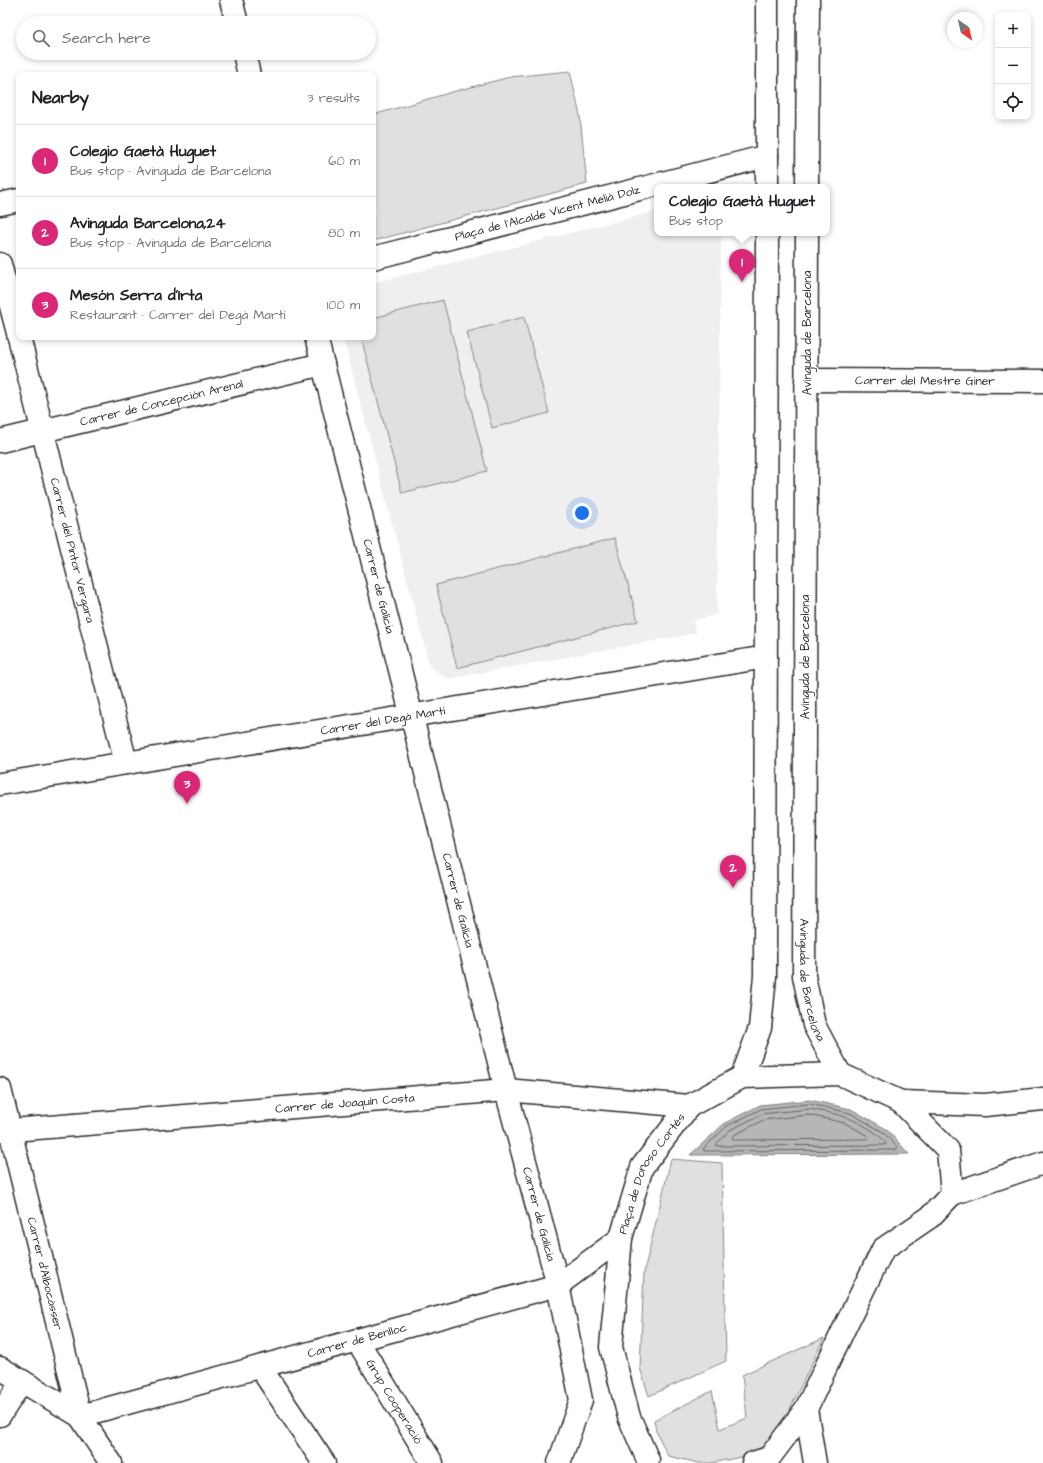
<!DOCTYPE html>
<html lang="en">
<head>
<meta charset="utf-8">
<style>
	:root { --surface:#fff; --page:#f2f2f2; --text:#202124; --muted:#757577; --line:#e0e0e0; --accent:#db2777 }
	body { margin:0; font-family:"Architects Daughter",sans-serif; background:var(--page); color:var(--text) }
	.controls { position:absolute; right:12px; top:12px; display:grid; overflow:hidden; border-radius:8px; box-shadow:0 2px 6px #0003 }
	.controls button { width:36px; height:36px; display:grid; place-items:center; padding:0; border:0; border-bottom:1px solid var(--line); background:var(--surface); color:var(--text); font:20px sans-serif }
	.compass { position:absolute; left:947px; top:12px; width:36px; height:36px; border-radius:50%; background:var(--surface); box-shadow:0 2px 6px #0003; rotate:146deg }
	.you { position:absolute; left:582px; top:513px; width:14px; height:14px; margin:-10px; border:3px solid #fff; border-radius:50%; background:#1a73e8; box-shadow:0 0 0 6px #1a73e833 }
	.badge { display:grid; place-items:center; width:26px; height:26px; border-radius:50%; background:var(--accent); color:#fff; font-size:13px; font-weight:700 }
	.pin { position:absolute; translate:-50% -33px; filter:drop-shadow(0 1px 2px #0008) }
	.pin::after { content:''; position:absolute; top:21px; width:14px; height:12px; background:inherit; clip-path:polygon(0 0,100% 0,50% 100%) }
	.popup { position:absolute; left:654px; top:184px; width:176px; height:52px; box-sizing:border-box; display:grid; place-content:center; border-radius:8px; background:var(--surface); filter:drop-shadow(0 1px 3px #0005); font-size:13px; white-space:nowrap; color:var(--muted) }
	.popup b { font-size:15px; color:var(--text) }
	.popup::after { content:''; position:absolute; left:50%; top:100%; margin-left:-8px; border:8px solid transparent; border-top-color:var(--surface) }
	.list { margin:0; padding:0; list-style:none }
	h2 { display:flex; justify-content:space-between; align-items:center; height:52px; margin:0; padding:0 16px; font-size:17px }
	h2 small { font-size:13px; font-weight:400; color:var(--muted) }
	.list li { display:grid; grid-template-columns:26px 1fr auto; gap:12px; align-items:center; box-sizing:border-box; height:72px; padding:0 16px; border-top:1px solid var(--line) }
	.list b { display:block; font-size:15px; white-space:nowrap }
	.list p { margin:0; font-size:13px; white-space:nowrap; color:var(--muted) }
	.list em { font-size:13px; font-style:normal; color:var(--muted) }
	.icon { flex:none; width:22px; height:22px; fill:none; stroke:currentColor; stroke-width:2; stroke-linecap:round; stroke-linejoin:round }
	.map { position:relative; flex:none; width:1043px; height:1463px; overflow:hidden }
	.search { position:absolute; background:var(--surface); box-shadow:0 2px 6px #0003; left:16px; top:16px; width:360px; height:44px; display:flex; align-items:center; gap:10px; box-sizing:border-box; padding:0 14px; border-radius:22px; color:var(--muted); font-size:15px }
	.panel { position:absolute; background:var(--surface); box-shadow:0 2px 6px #0003; left:16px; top:72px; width:360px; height:268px; border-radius:8px }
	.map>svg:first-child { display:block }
	.built { fill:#efefef }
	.green { fill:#e0e0e0; stroke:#868686 }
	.water { fill:#b6b6b6; stroke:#7e7e7e }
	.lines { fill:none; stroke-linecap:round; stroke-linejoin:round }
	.shore { stroke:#636363; stroke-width:1 }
	.pedestrian-casing { stroke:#2b2b2b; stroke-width:25 }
	.minor-casing { stroke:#2b2b2b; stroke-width:25 }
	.tertiary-casing { stroke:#2b2b2b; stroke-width:25 }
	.secondary-casing { stroke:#2b2b2b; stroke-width:25 }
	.pedestrian { stroke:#fff; stroke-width:22 }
	.minor { stroke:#fff; stroke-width:22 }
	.tertiary { stroke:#fff; stroke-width:22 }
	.secondary { stroke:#fff; stroke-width:22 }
	.labels { text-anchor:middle; stroke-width:3; stroke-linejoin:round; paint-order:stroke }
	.street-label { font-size:12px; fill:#2b2b2b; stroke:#fff }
</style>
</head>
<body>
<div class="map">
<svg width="1043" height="1463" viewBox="0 0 1043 1463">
	<rect width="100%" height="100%" fill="#fff"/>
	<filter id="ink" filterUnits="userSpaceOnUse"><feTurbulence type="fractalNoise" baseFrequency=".025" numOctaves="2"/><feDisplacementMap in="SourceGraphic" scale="8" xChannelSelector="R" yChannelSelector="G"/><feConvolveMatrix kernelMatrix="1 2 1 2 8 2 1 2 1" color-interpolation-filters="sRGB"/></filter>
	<g filter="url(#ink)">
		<polygon class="built" points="657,211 657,233 721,233 717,614 693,621 696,633 448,679 430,667 343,337 373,337 373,283"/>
		<g class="green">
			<polygon points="570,71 580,116 587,184 373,241 373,115 452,92 510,77"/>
			<polygon points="443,300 487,471 402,493 361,337 373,337 373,318"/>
			<polygon points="524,317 549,413 492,428 467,332"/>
			<polygon points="615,538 638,621 457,668 436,585"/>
			<polygon points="671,1159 722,1163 726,1361 649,1396 640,1368 644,1272"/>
			<polygon points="824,1338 775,1440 746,1456 711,1463 699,1463 668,1456 656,1431 654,1420 712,1391 720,1429 747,1418 742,1375"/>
		</g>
		<polygon class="water" points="810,1100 851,1109 886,1129 909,1154 690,1155 725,1123 760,1105"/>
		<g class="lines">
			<g class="shore">
				<polygon points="810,1104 850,1113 883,1132 897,1147 897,1149 895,1150 705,1151 703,1150 704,1148 727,1126 761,1109"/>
				<path d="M810,1109C822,1112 836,1113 848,1118C857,1121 883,1135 886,1144L884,1145L718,1146L716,1145L717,1143L730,1130L762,1114Z"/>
				<polygon points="809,1115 845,1123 868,1136 869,1138 867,1139 734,1140 732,1138 734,1135 764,1120"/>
			</g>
			<defs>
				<g id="pedestrian">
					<polyline points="0,204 19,200"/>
					<path id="s1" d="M373,258L767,156"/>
				</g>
				<g id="minor">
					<polyline points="231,0 237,23"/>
					<polyline points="244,53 249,75"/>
					<polyline points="0,264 19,337"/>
					<path id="s2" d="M19,337L126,763"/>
					<path id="s3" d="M316,337L506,1090L558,1285L581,1400L559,1463"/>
					<path id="s4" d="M806,380L1043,381"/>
					<path id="s5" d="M0,441L323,364"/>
					<path id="s6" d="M0,784L766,657"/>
					<path id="s7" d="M0,1089L80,1416L558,1285L621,1238"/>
					<polyline points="952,1194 1043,1163"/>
					<path id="s8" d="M357,1340L432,1463"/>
					<polyline points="260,1367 324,1463"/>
					<polyline points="0,1368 80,1416 111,1463"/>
					<polyline points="0,1415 22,1381"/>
				</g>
				<g id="tertiary">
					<polyline points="901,1102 985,1105 1043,1099"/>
					<path id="s9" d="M0,1131L506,1090L689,1106"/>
				</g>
				<g id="secondary">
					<polyline points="767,187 767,0"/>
					<polyline points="807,187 808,0"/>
					<path id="s10" d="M807,233L804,976L814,1025L840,1074"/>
					<polyline points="742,1077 760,1028 765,976 767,233"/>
					<polyline points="806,1409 815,1463"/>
					<path id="s11" d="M648,1460L629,1417L611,1347L621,1238L642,1167L689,1106L742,1077L840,1074L901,1102L948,1150L952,1194L930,1217L883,1249L843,1331L806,1409L769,1458L753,1463"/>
				</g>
			</defs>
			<use href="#pedestrian" class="pedestrian-casing"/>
			<use href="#minor" class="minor-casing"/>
			<use href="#tertiary" class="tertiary-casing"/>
			<use href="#secondary" class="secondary-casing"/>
			<use href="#pedestrian" class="pedestrian"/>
			<use href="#minor" class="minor"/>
			<use href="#tertiary" class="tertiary"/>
			<use href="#secondary" class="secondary"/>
		</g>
	</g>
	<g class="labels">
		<g class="street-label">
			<text dy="4" stroke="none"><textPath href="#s1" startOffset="180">Plaça de l'Alcalde Vicent Meliá Dolz</textPath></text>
			<text transform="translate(807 333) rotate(-90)" y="4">Avinguda de Barcelona</text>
			<text dy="4" stroke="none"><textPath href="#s4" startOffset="119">Carrer del Mestre Giner</textPath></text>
			<text dy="4" stroke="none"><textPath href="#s5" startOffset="166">Carrer de Concepción Arenal</textPath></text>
			<text dy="4" stroke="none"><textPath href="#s2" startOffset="220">Carrer del Pintor Vergara</textPath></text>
			<text dy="4" stroke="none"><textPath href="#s3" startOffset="257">Carrer de Galícia</textPath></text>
			<text transform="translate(805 657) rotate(-90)" y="4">Avinguda de Barcelona</text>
			<text dy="4" stroke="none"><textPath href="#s6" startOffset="388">Carrer del Degà Martí</textPath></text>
			<text dy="4" stroke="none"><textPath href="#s3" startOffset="581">Carrer de Galícia</textPath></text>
			<text dy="4" stroke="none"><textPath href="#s10" startOffset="748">Avinguda de Barcelona</textPath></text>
			<text dy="4" stroke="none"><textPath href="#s9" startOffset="346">Carrer de Joaquín Costa</textPath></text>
			<text dy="4" stroke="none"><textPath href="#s11" startOffset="301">Plaça de Donoso Cortés</textPath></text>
			<text dy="4" stroke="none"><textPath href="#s3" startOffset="905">Carrer de Galícia</textPath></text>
			<text dy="4" stroke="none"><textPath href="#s7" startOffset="190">Carrer d'Albocàsser</textPath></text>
			<text dy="4" stroke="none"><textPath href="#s7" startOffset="624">Carrer de Benlloc</textPath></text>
			<text dy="4" stroke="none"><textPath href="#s8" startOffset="72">Grup Cooperació</textPath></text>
		</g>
	</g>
</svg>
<div class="controls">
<button>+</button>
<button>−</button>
<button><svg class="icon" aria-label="locate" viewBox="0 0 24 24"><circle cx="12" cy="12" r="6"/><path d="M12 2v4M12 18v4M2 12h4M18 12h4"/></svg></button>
</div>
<svg class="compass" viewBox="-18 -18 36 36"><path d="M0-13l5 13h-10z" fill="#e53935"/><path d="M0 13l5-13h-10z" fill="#757577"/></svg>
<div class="you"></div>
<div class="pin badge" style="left:742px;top:282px">1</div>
<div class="popup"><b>Colegio Gaetà Huguet</b>Bus stop</div>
<div class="pin badge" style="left:733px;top:888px">2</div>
<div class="pin badge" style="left:187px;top:804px">3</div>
<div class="search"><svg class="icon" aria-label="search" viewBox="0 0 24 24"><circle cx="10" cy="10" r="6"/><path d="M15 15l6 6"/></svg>Search here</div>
<section class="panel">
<h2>Nearby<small>3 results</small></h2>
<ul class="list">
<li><span class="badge">1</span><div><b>Colegio Gaetà Huguet</b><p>Bus stop · Avinguda de Barcelona</p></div><em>60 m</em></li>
<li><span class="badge">2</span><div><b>Avinguda Barcelona,24</b><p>Bus stop · Avinguda de Barcelona</p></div><em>80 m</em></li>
<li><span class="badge">3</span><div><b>Mesón Serra d'Irta</b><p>Restaurant · Carrer del Degà Martí</p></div><em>100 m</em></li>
</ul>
</section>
</div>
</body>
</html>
